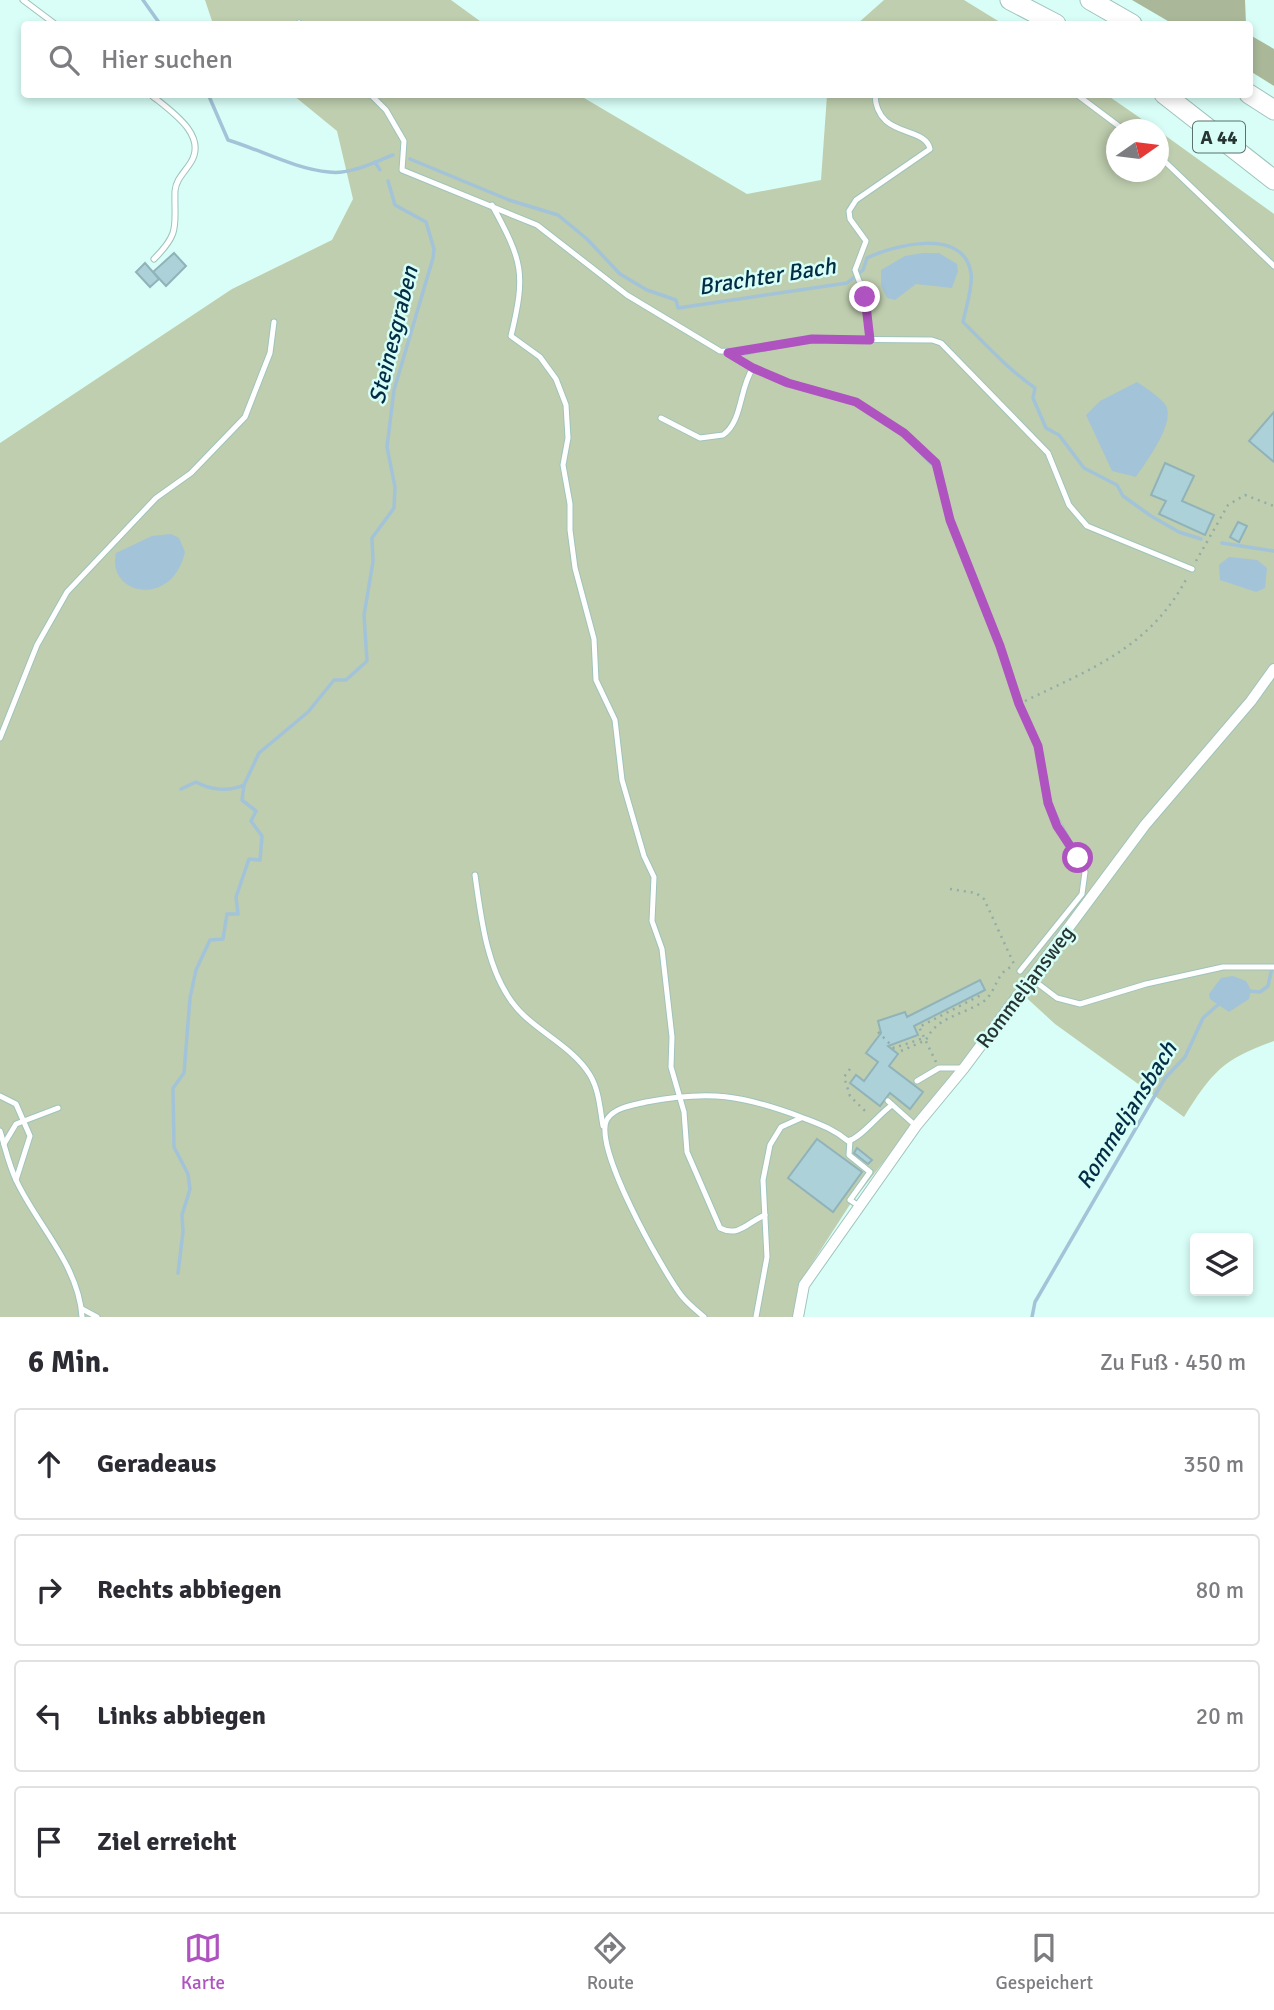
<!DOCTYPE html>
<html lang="de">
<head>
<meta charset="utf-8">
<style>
	:root { --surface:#fff; --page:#f2f2f3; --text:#2b2b33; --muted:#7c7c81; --line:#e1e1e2; --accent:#ae53bf }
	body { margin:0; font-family:Signika,sans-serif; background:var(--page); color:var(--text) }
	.controls { position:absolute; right:21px; bottom:21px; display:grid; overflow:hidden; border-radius:7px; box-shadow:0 4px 10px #0003 }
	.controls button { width:63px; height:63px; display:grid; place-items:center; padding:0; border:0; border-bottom:2px solid var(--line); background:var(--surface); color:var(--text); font:35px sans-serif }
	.compass { position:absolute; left:1106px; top:119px; width:63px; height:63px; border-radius:50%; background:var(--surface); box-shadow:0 4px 10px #0003; rotate:76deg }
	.stop { position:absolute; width:21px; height:21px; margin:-16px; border:5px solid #ae53bf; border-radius:50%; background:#fff }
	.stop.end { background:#ae53bf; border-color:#fff; box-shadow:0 2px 7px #0008 }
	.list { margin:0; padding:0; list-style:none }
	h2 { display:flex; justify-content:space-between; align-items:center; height:91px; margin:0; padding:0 28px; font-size:30px }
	h2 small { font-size:23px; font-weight:400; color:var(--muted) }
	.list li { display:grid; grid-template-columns:46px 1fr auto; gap:21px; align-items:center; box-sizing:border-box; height:112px; margin:0 14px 14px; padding:0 14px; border:2px solid var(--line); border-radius:7px }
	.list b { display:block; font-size:26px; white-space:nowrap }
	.list em { font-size:23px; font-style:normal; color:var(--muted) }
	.icon { flex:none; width:38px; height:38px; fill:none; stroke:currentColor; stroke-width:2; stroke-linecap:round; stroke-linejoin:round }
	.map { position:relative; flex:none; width:1274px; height:1317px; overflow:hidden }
	.search { position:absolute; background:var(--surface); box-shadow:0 4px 10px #0003; left:21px; right:21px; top:21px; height:77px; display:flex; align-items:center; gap:18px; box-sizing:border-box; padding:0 24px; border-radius:7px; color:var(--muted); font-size:26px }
	.sheet { height:595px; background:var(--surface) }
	nav { display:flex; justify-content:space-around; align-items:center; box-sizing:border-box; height:98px; border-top:2px solid var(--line); background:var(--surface); font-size:19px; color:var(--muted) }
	nav a { display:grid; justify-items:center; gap:4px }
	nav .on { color:var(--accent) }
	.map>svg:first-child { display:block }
	.green { fill:#bfceaf }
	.forest { fill:#aab899 }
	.water { fill:#a3c3d9 }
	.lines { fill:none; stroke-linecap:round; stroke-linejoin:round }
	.stream { stroke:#a3c3d9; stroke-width:3.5 }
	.building { fill:#add1d8; stroke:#90b3ba; stroke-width:2 }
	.service-casing { stroke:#9fc3bc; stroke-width:7 }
	.minor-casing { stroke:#9fc3bc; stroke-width:12 }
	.motorway-casing { stroke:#9fc3bc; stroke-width:21 }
	.path { stroke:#91ada8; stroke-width:2.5; stroke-dasharray:2 5; stroke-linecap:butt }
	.service { stroke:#fff; stroke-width:5 }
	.minor { stroke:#fff; stroke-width:10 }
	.motorway { stroke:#fff; stroke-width:19 }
	.route { stroke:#ae53bf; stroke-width:9 }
	.labels { text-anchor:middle; stroke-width:5; stroke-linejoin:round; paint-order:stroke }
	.shield { fill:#d8fef7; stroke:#5b716d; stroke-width:2 }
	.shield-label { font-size:19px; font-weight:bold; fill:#263432 }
	.street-label { font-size:21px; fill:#263432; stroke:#d8fef7 }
	.water-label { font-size:23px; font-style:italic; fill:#032d44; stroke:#d8fef7 }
</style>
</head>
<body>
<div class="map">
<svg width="1274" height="1317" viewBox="0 0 1274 1317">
	<rect width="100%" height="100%" fill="#d8fef7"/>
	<g class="green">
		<polygon points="205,0 451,0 484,24 213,24"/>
		<polygon points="884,0 964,0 1003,24 857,24"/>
		<path d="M293,95H579L747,194L821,180L827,95H1107L1156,129L1116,130V172H1158L1159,131L1274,214V1041C1223,1059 1212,1072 1184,1117L1055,1024L1018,990L849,1206L798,1285L794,1317H0V443L232,289L332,240L353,199L337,131Z"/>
	</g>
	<g class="forest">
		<polygon points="1132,0 1245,0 1246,24 1173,24"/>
		<polygon points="1250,35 1274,49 1274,86 1250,71"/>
	</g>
	<g class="water">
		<polygon points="923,253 939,253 957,264 958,271 952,288 916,284 895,300 887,298 881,285 881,270 905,256"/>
		<path d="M1137,382C1146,388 1157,395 1164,403C1179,419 1146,462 1136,477L1112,471L1086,415L1100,401Z"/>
		<path d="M171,534L179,538L185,552C172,609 106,595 116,553L152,536Z"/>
		<polygon points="1229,557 1257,560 1267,568 1265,588 1256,592 1220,580 1219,565"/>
		<polygon points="1233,976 1246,981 1251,990 1249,999 1229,1012 1210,999 1209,994 1221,978"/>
	</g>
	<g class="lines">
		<g class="stream">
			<polyline points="143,0 160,24"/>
			<path d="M208,94L228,140C261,150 295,169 329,172C350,175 374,162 393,155"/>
			<path d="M410,159L509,200L558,215L587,239L620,274L647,290L676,300L678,308L847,283L863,270L867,258C894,245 964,227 971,273C973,287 966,307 963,322C986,345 1009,370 1035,388L1033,398L1046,428L1059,435L1084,468L1117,485L1123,496L1151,516L1179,532L1201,539"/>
			<polyline points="375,162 380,170"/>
			<polyline points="1222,543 1274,551"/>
			<path d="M181,789L196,782C210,790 229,792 244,785"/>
			<polyline points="1248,991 1260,992 1268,986 1272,968"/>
			<polyline points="178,1273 183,1232 182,1215 190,1189 188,1174 174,1147 173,1088 184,1073 190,998 196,970 210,940 223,939 227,914 238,914 236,897 249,859 260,860 262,836 251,821 256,811 242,800 244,785 259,753 308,712 334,680 346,680 367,661 364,615 373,562 372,538 394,508 395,487 387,447 394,390 433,258 434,249 426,222 395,205 388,181"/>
			<polyline points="1032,1317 1035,1302 1165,1078 1185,1057 1203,1018 1220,1003"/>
		</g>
	</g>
	<g class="building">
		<polygon points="174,253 186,266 166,286 153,272"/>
		<polygon points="145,263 159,279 150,287 136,272"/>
		<polygon points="1274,412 1274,462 1249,441"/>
		<polygon points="1165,463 1194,476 1182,501 1214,515 1205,535 1159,514 1166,501 1151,495"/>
		<polygon points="1238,522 1247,526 1239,542 1230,537"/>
		<polygon points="980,980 985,990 914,1026 918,1035 888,1046 898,1054 889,1066 923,1092 910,1109 890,1093 880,1106 850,1083 856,1075 864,1081 878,1062 866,1053 881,1033 878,1021 905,1012 907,1017"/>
		<polygon points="817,1139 862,1172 833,1212 788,1178"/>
		<polygon points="857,1148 872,1160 868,1164 854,1153"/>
	</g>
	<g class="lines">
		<defs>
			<g id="service">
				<polyline points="23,0 55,24"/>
				<polyline points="299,23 300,24"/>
				<path d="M150,94C169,110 208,134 191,162C185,172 176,179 175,191C174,226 181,232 154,259"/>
				<polyline points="370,94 386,110 404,141 402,170 537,225 627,295 720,351 744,352 812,339 932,340 941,343 1048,453 1069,505 1087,526 1192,569"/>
				<polyline points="1076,94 1124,130"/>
				<polyline points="1158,155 1274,266"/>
				<path d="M492,205C523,262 526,273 511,336L540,357L556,379L566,405L568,438L563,465L570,504V530L575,568L594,639L596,680L615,720L622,780L644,856L654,877L652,921L662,949L672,1037L671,1067L684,1112L687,1152L720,1228C739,1238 749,1221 765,1215"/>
				<path d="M870,340L865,297L855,270L866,241L850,219L849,211L856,200L930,149C925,125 876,139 875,94"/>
				<polyline points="728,353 753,368 788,383 856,402 904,433 938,468 950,520 1000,646 1019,704 1038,746 1047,803 1085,872 1082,894 1020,971"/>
				<path d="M661,418L700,438L723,435C743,421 739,388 753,368"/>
				<polyline points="0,738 37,645 67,592 156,498 191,473 245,417 270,353 274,322"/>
				<path d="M475,875C481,916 486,967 512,1002C532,1030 572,1045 590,1075C599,1090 600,1109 603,1126"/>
				<polyline points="1032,979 1057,998 1080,1004 1146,984 1223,967 1274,967"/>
				<polyline points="917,1081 939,1068 964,1068"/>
				<polyline points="0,1096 16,1104 30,1136 16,1180"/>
				<polyline points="888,1101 916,1126"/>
				<path d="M0,1131C5,1147 9,1166 17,1182C38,1226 79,1266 82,1317"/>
				<polyline points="850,1140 849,1155 870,1172 850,1200 859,1206"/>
				<polyline points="4,1144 16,1124 58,1108"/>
				<polyline points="82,1309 97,1317"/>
				<path d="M704,1317C696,1310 687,1303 681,1295C663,1271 589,1142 608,1118C616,1107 634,1105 646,1102C710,1090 742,1095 801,1117C819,1124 834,1129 848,1141C861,1138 879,1114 892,1105"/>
				<polyline points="756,1317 767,1257 763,1180 770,1145 781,1127 801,1118"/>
			</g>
			<polyline id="minor" points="798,1317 804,1285 916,1126 964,1068 1145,825 1251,701 1274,669"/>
			<g id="motorway">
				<polyline points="1010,0 1056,24"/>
				<polyline points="1090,0 1132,24"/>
				<polyline points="1164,94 1274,180"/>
				<polyline points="1249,94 1274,110"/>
			</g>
		</defs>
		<use href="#service" class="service-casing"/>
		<use href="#minor" class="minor-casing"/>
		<use href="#motorway" class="motorway-casing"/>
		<g class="path">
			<polyline points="1196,561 1228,505 1245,495 1274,506"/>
			<path d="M1025,701C1093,668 1151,647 1188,576"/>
			<polyline points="950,889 976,893 984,899 1014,964"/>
			<polyline points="878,1032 894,1048 924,1038"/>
			<path d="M901,1051L926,1040C937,1016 964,1015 984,1001C996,992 996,973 1011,967"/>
			<polyline points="936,1062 919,1027 981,995"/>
			<polyline points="850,1069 844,1077 850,1096 868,1114"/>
		</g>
		<use href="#service" class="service"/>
		<use href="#minor" class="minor"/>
		<use href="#motorway" class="motorway"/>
	</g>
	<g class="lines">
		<polyline class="route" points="865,297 870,340 812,339 728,353 753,368 788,383 856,402 904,433 936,463 950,520 1000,646 1019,704 1038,746 1048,803 1057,826 1078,858"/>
	</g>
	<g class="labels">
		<rect class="shield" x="1193" y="121.5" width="52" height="31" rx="5"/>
		<g class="shield-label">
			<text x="1219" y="144">A 44</text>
		</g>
		<g class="street-label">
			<text transform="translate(1025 987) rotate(-53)" y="7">Rommeljansweg</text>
		</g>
		<g class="water-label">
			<text transform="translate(767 276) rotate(-9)" y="8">Brachter Bach</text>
			<text transform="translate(393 335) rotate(-76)" y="8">Steinesgraben</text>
			<text transform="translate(1126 1115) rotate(-58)" y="8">Rommeljansbach</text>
		</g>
	</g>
</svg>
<div class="controls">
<button><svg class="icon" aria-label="layers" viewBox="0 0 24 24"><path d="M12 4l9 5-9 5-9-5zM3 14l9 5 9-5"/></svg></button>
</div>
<svg class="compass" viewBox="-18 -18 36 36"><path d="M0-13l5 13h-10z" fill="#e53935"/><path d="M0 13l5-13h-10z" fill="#7c7c81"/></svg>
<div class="stop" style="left:1078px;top:858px"></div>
<div class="stop end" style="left:865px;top:297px"></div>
<div class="search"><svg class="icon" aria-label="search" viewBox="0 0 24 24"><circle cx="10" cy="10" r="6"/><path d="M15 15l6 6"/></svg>Hier suchen</div>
</div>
<section class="sheet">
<h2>6 Min.<small>Zu Fuß · 450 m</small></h2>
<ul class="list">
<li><svg class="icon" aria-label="ahead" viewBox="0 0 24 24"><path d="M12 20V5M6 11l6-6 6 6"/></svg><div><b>Geradeaus</b></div><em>350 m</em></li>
<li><svg class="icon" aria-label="right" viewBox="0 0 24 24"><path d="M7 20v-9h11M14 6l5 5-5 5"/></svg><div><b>Rechts abbiegen</b></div><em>80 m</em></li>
<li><svg class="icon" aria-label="left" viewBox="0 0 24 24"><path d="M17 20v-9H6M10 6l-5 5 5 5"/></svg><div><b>Links abbiegen</b></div><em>20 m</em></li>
<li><svg class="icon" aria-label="arrive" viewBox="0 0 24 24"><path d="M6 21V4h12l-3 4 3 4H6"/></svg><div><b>Ziel erreicht</b></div></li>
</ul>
</section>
<nav>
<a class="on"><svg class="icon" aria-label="map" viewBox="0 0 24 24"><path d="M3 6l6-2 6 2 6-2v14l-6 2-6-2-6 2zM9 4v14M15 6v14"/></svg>Karte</a>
<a><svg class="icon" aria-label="directions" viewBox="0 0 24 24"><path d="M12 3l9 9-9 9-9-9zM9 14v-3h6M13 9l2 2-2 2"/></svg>Route</a>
<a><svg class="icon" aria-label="saved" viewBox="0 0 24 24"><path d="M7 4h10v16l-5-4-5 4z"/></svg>Gespeichert</a>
</nav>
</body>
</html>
